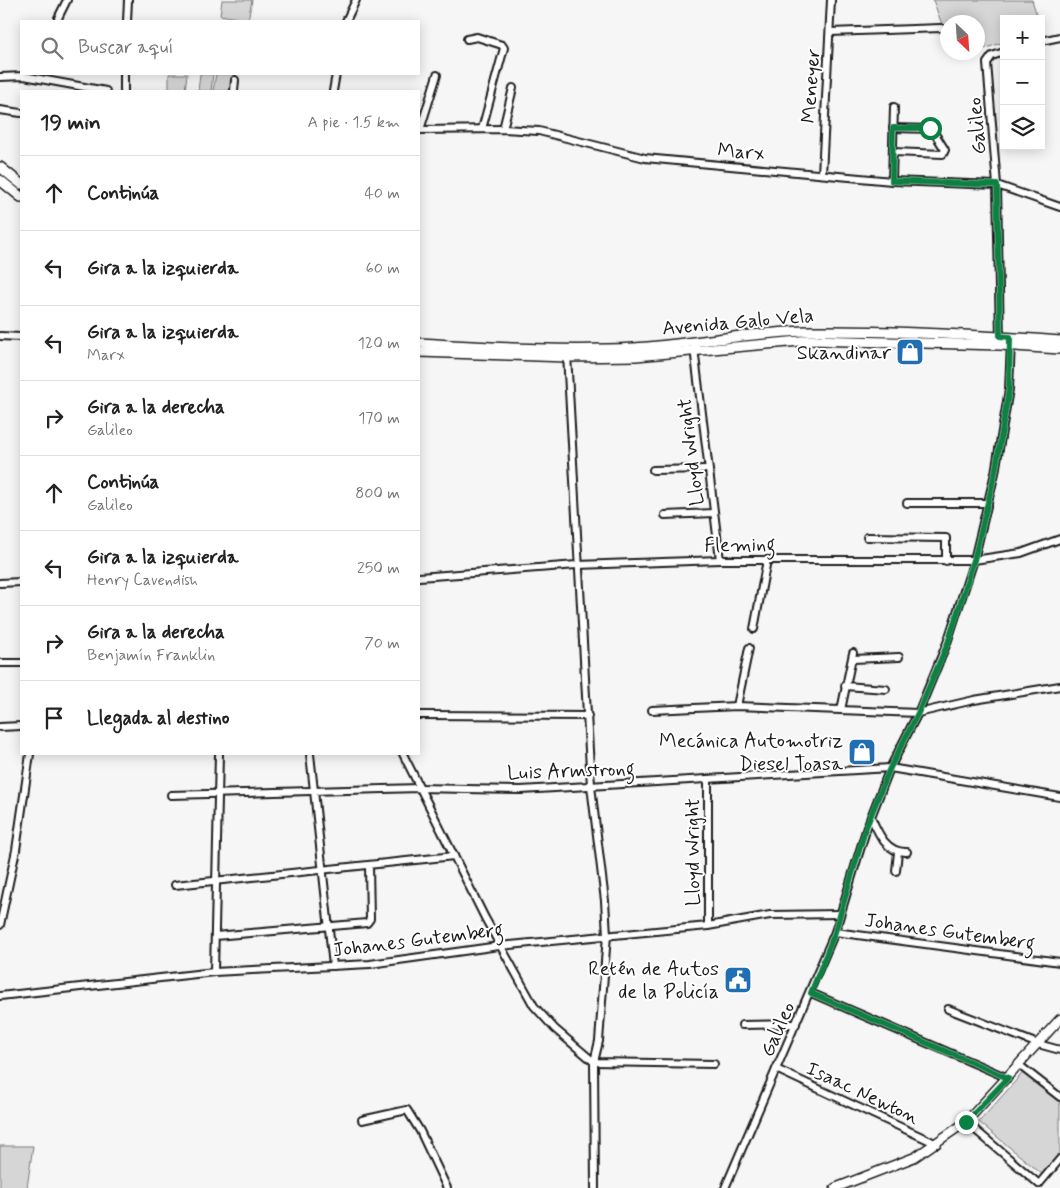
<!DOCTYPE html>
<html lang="es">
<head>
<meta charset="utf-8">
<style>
	:root { --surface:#fff; --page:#f6f6f6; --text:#222; --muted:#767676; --line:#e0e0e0 }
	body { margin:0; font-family:Mynerve,sans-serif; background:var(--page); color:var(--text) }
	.controls { position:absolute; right:15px; top:15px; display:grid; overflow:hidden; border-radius:0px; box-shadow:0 2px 12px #0003 }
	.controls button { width:45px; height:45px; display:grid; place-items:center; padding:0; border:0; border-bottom:1px solid var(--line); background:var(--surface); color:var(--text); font:25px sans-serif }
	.compass { position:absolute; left:940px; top:15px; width:45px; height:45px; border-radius:50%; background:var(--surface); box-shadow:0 2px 12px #0003; rotate:155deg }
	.stop { position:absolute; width:15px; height:15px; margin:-11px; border:4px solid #0b8043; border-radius:50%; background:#fff }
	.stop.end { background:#0b8043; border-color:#fff; box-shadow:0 1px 5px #0008 }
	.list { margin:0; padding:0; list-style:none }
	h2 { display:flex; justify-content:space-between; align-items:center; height:65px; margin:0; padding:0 20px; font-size:21px }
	h2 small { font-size:16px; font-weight:400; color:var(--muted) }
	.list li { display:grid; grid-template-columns:32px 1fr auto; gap:15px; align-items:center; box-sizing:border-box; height:75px; padding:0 20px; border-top:1px solid var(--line) }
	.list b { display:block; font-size:19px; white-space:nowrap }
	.list p { margin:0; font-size:16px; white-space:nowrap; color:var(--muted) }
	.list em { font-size:16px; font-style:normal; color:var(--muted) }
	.icon { flex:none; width:28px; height:28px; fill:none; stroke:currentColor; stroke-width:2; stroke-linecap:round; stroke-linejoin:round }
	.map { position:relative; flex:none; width:1060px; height:1188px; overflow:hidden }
	.search { position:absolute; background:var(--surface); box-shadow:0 2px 12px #0003; left:20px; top:20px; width:400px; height:55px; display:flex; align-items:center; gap:12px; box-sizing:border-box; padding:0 18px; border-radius:0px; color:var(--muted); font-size:19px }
	.panel { position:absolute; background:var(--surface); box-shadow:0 2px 12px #0003; left:20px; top:90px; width:400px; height:665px; border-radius:0px }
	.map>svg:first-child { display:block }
	.green { fill:#d6d6d6; stroke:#797979 }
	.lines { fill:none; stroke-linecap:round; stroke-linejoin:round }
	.minor-casing { stroke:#1c1c1c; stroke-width:10 }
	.tertiary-casing { stroke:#1c1c1c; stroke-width:11 }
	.secondary-casing { stroke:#1c1c1c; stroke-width:12 }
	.minor { stroke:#fff; stroke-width:6 }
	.tertiary { stroke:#fff; stroke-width:8 }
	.secondary { stroke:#fff; stroke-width:9 }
	.route { stroke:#0b8043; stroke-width:6 }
	.labels { text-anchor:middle; stroke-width:4; stroke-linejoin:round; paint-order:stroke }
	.street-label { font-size:20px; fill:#1c1c1c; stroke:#fff }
	.poi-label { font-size:20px; fill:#1c1c1c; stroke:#fff; text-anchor:end }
</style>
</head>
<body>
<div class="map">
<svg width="1060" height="1188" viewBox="0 0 1060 1188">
	<rect width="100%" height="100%" fill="#f6f6f6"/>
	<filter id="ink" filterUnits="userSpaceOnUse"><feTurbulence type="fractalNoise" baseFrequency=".02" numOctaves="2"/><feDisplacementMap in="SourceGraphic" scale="10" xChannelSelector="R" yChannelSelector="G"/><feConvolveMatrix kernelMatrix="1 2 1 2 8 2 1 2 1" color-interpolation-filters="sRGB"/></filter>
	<g filter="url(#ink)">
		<g class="green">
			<polygon points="222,0 252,0 248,20 220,15"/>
			<polygon points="933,0 1032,0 1038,19 1004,19 1004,42 978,51 978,22 948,22 947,38"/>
			<polygon points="169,74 187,74 185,91 169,91"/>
			<polygon points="200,74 213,74 211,91 198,91"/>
			<polygon points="216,74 236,74 235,91 213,91"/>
			<polygon points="1028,1067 1060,1094 1060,1155 1043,1175 979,1122"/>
			<polygon points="0,1146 33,1146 27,1188 0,1188"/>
		</g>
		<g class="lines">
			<defs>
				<g id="minor">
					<polyline points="59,21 58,18 67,0"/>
					<polyline points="127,21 128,0"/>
					<polyline points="346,21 356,0"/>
					<polyline points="830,32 941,28"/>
					<polyline points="467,39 477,37 502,45 504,48 482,129"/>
					<polyline points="1041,41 1060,37"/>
					<polyline points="0,77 24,76 106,91"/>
					<polyline points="124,91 124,74"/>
					<polyline points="234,91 235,80"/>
					<polyline points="333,91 336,74"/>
					<polyline points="0,110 21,113"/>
					<polyline points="503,129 513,88"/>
					<polyline points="419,130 503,129 539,131 645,158 892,181 997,185 1060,207"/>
					<polyline points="420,130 437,75"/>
					<polyline points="893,152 943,154 945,150 932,129 893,128"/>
					<polyline points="822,174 831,0"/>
					<polyline points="892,181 894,107"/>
					<polyline points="0,336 21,337"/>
					<polyline points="1000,340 997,185 987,63 992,56 1004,52"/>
					<polyline points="694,348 720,560"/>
					<polyline points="567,354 591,786 605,901 607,935 599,1041 594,1062 714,1064"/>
					<polyline points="653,470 708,469"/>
					<polyline points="907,503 988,503"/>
					<polyline points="665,515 714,513"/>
					<polyline points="867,537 946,538 946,561"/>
					<polyline points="419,577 577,565 720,560 974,560 1021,553 1060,539"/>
					<polyline points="0,583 21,582"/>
					<polyline points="754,629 767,560"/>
					<polyline points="853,659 899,657"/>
					<polyline points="0,663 21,663"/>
					<polyline points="845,686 886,689"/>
					<polyline points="737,706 749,648"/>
					<polyline points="652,710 737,706 918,713 974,700 1060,686"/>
					<polyline points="841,710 853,653"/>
					<polyline points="419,715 588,716"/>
					<polyline points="0,727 21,726"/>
					<polyline points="310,754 333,966"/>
					<polyline points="403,754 485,918 534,1006 555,1029 594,1062 595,1188"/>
					<polyline points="171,795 419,788 521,790 890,768 1060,797"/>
					<path d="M871,817C878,833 886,853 907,852"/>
					<polyline points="896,871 898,852"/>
					<polyline points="175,885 454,856"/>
					<polyline points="0,925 16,850 30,754"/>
					<polyline points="708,926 708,779"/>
					<polyline points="835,932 1060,962"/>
					<polyline points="215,936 367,923 370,919 369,866"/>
					<polyline points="214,972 219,754"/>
					<polyline points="811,993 1008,1078"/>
					<polyline points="0,996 214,972 370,964 499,946 708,926 770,915 840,914"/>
					<polyline points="948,1009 1038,1044 1060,1050"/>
					<polyline points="742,1025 796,1024"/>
					<polyline points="1019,1065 1060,1097"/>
					<polyline points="776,1069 937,1144"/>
					<polyline points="362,1120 407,1110 420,1131 447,1188"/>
					<polyline points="966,1122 1039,1184"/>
					<polyline points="1039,1184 1060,1159"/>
					<polyline points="725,1188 835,932 867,827 890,768 918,713 947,643 974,560 995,473 1009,389 1011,342"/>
				</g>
				<polyline id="tertiary" points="835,1188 915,1157 966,1122 1060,1019"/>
				<g id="secondary">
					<polyline points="0,167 21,184"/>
					<polyline points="0,180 21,197"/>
					<path d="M419,343C490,347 562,352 634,348C693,344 751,332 811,331C894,330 977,335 1060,341"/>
					<polyline points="419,352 567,357 636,356 811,340 1000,345 1060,349"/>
				</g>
			</defs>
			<use href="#minor" class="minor-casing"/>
			<use href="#tertiary" class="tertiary-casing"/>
			<use href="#secondary" class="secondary-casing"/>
			<use href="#minor" class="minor"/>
			<use href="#tertiary" class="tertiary"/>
			<use href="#secondary" class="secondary"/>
		</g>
	</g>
	<g class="lines" filter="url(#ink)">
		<polyline class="route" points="930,128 893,128 892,181 997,185 1000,336 1010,337 1009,389 995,473 974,560 948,643 918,713 890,768 866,827 835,932 811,993 1008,1078 966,1122"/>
	</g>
	<defs>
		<symbol id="shop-square" viewBox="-11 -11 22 22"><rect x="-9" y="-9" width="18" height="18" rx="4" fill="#1f6fb2" stroke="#fff"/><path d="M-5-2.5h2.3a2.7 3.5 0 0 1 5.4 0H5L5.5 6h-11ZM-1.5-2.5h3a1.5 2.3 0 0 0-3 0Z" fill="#fff"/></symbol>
		<symbol id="civic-square" viewBox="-11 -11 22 22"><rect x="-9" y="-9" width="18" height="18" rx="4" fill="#1f6fb2" stroke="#fff"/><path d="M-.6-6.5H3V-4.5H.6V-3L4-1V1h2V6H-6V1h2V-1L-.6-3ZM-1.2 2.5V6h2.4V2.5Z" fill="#fff"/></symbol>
	</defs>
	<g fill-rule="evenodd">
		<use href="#shop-square" x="894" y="336" width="32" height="32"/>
		<use href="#shop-square" x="846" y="736" width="32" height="32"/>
		<use href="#civic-square" x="722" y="964" width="32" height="32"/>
	</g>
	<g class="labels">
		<g class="street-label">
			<text transform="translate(810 86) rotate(-86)" y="7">Meneyer</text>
			<text transform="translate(976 126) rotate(-95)" y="7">Galileo</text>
			<text transform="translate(741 151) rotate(5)" y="7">Marx</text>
			<text transform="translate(738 321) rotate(-5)" y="7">Avenida Galo Vela</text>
			<text transform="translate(690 452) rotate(-97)" y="7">Lloyd Wright</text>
			<text transform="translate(740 544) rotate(-1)" y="7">Fleming</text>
			<text transform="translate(571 770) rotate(-2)" y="7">Luis Armstrong</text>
			<text transform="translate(692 852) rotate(-90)" y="7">Lloyd Wright</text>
			<text transform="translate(950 931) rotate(8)" y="7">Johanes Gutemberg</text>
			<text transform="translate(418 939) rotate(-7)" y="7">Johanes Gutemberg</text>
			<text transform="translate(777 1029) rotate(-66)" y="7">Galileo</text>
			<text transform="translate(863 1092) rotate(25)" y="7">Isaac Newton</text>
		</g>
		<g class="poi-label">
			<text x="891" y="359">Skandinar</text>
			<text x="843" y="747">Mecánica Automotriz<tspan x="843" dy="23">Diesel Toasa</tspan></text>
			<text x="719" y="975">Retén de Autos<tspan x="719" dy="23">de la Policía</tspan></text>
		</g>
	</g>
</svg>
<div class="controls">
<button>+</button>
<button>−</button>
<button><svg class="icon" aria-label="layers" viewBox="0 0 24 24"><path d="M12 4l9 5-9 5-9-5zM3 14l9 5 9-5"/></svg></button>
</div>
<svg class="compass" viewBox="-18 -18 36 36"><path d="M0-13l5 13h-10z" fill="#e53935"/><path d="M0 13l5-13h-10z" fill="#767676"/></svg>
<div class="stop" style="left:930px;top:128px"></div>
<div class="stop end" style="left:966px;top:1122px"></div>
<div class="search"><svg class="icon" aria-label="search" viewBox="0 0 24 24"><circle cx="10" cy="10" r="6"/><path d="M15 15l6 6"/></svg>Buscar aquí</div>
<section class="panel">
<h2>19 min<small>A pie · 1.5 km</small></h2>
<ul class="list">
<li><svg class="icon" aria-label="ahead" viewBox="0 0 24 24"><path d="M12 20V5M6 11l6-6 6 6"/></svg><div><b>Continúa</b></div><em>40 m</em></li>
<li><svg class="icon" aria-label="left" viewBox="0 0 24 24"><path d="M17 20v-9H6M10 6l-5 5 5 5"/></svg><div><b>Gira a la izquierda</b></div><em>60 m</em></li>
<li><svg class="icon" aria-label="left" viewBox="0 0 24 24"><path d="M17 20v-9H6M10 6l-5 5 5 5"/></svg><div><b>Gira a la izquierda</b><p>Marx</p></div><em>120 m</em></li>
<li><svg class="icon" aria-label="right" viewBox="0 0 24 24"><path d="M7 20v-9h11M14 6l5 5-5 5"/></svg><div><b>Gira a la derecha</b><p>Galileo</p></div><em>170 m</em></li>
<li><svg class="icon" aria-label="ahead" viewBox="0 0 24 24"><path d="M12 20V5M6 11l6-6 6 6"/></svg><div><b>Continúa</b><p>Galileo</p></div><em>800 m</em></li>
<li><svg class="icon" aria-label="left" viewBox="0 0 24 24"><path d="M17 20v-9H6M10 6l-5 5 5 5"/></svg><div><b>Gira a la izquierda</b><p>Henry Cavendish</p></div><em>250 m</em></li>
<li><svg class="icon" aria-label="right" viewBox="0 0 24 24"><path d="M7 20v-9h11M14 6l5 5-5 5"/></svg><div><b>Gira a la derecha</b><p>Benjamín Franklin</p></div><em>70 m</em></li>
<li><svg class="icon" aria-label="arrive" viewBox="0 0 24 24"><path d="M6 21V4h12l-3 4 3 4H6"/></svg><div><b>Llegada al destino</b></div></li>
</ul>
</section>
</div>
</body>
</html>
